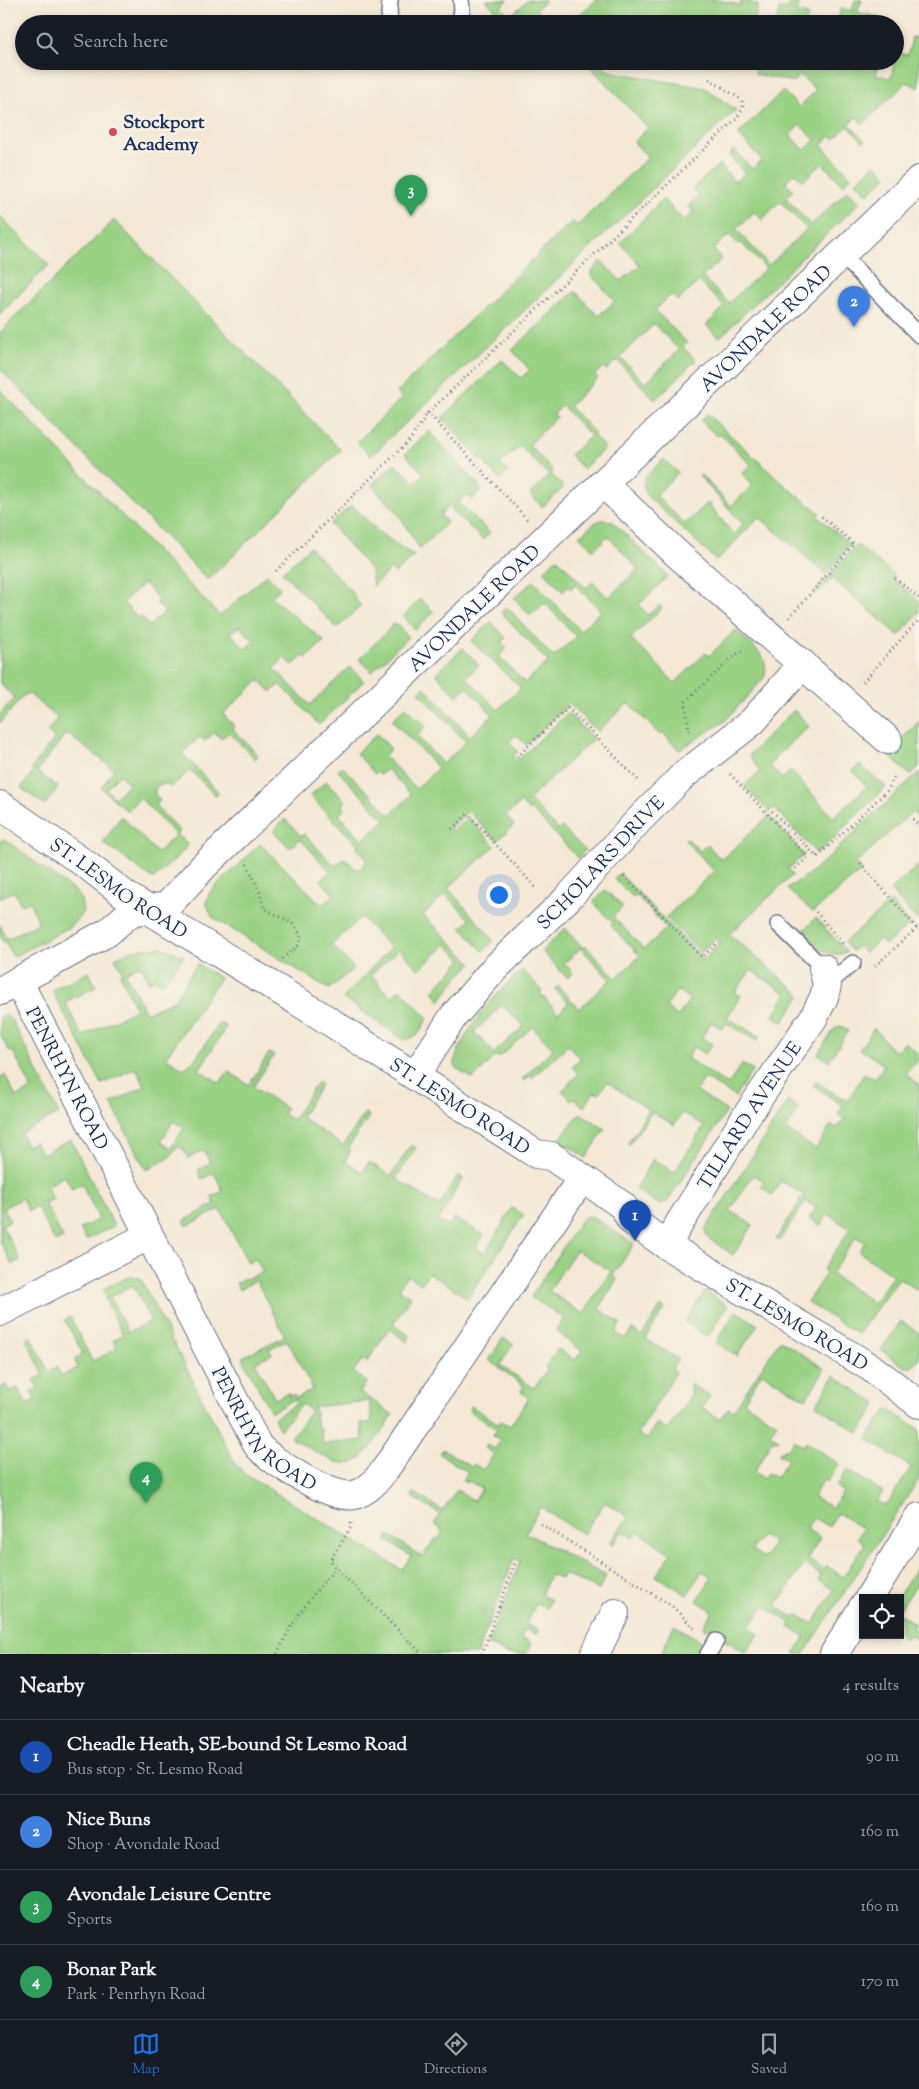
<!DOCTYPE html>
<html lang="en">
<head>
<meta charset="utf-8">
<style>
	:root { --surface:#171b24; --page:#242831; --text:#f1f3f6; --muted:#9ea1a6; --line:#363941; --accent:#1a73e8 }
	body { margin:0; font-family:"Sorts Mill Goudy",serif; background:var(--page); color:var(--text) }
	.controls { position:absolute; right:15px; bottom:15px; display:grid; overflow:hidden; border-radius:0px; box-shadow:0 2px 8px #0003 }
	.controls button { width:45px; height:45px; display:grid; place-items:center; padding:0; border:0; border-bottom:1px solid var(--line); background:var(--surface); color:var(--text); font:25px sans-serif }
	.you { position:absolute; left:498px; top:894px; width:18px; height:18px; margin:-12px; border:4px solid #fff; border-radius:50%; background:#1a73e8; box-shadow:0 0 0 8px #1a73e833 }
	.badge { display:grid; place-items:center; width:32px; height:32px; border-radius:50%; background:var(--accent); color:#fff; font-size:16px; font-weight:700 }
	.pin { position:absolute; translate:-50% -41px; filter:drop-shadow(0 1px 2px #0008) }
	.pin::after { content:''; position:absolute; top:26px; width:18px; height:15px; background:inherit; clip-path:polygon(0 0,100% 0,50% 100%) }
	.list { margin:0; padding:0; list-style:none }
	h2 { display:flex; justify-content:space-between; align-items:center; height:65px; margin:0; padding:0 20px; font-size:21px }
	h2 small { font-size:16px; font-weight:400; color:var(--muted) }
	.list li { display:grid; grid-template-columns:32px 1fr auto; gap:15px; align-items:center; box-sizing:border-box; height:75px; padding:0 20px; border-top:1px solid var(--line) }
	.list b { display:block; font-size:19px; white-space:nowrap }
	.list p { margin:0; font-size:16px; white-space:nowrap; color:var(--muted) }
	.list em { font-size:16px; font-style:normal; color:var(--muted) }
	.icon { flex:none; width:28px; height:28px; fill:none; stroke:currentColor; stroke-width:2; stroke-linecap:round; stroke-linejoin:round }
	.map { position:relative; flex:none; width:919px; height:1654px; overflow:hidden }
	.search { position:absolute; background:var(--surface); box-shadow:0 2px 8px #0003; left:15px; right:15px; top:15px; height:55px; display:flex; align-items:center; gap:12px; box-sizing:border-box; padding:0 18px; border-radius:28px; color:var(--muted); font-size:19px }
	.sheet { height:365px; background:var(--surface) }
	nav { display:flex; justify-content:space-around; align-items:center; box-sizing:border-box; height:70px; border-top:1px solid var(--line); background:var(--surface); font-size:14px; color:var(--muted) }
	nav a { display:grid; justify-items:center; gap:2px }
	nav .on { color:var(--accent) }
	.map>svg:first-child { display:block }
	.green { fill:#9ad284; stroke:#5a8071; fill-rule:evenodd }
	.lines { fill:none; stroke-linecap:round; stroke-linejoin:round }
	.lane-casing { stroke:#677087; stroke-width:18 }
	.street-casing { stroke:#677087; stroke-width:30 }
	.path { stroke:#677087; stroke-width:3; stroke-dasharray:1 4; stroke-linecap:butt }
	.lane { stroke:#fff; stroke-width:15 }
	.street { stroke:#fff; stroke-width:28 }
	.poi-dot { fill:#d1495b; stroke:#f7f3e8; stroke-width:2 }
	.labels { text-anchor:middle; stroke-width:5; stroke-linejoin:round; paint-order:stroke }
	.poi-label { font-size:19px; font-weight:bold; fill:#1b2f5e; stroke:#f7f3e8; text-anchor:start }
	.street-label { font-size:19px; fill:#1b2f5e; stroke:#f7f3e8 }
</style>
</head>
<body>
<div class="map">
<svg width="919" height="1654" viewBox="0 0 919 1654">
	<rect width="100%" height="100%" fill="#f7f3e8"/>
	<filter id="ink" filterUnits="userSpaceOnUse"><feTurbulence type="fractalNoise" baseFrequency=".02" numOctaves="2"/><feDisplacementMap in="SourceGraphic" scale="10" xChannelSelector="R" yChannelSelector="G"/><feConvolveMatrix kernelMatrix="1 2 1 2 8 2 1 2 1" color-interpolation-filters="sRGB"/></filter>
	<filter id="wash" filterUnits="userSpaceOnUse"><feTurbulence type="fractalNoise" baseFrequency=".0096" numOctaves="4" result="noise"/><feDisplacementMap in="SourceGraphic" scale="20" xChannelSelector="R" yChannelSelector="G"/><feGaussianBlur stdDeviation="1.12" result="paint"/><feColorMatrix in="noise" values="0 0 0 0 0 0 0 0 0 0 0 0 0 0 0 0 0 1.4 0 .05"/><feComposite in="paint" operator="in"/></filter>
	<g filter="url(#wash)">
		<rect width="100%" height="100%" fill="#f4e8d4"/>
		<g class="green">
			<polygon points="486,0 508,0 501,7 510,16 528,0 546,0 536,10 549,24 508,24"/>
			<polygon points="596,0 719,0 740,5 742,0 748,0 748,2 758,5 754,21 763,24 569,24"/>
			<polygon points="790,0 800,0 797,13 808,15 806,24 776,24 779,9 787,10"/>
			<polygon points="855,0 862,0 857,12 884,19 883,24 837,24 841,8 852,11"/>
			<path d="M912,37L919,38V88L907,82L863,124L856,117L849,124L865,140L863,142L848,126L834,139L831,136L821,145L851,177L843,185L822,163L803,181L795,173L785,182L793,190L786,198L811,225L848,190L860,202L719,338L706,325L724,307L699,281L678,301L671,295L655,310L687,343L683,347L696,360L655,400L617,360L607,370L603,367L595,375L598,378L569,406L595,433L593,435L605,448L583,469L570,455L591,436L562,406L554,414L557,417L529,445L553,471L551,474L564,487L542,507L530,494L549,475L520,446L500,464L508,472L500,480L442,418L502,360L521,378L530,370L512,350L575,291L598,316L615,301L590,274L601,261L621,281L640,265L620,243L663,199L684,221L693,212L688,206L699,196L693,189L719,164L735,182L745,173L729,156L734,150L752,169L762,160L738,134L783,91L799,107L816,90L800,75L793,82L755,74L757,61H879L876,75L891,78L894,63L888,61H895V52L908,55ZM800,125L815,140L805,150L790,135ZM780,201L807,229L769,265L736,229L754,212L762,220ZM729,235L738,244L741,243L766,268L729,303L702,277L722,259L713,249ZM654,324L679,350L645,383L620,357Z"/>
			<polygon points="585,61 599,61 607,70 619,73 705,88 736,110 371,456 357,442 402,398 397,392 572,221 577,226 648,157 634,142 648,128"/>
			<polygon points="875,164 887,176 868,194 856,182"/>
			<polygon points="0,216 49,265 0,314"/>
			<polygon points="114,220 341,450 208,580 0,369 0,332"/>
			<path d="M0,390L220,616L267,574L280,589L271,597L324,641L306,658L303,656L293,665L285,658L274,668L310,705L350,667L364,681L319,725L280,684L271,692L261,681L257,682L223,714L235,727L233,729L258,755L255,759L229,732L221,739L215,732L205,741L200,737L182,753L219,793L216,796L190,770L171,787L167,784H160L155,788V795L160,800L155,806L180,831L178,834L189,845L154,879L103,843L121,816L157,853L176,835L140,798L127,811L101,788L114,769L66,733L37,772L58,787L45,805L21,788L34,771L31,769L55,738L47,732L57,719L56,717L29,694H25L0,723V714L15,698L0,684ZM144,583L159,600L156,602L165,612L149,626L141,616L138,618L123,602ZM239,626L254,641L245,649L230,633ZM119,774L129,783L115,798L106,789Z"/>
			<polygon points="707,414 787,487 820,513 817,516 851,545 826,574 759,517 717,561 646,495 643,483 646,476 664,459 678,473 656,495 685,524 708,503 733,534 743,524 699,476 701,475 731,506 752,485 742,474 751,465 721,434 717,436 701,421"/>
			<polygon points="429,431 482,489 472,500 466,495 458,503 490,533 483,540 449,507 440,515 447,523 420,549 397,512 371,485 395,463 415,483 424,474 405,454"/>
			<polygon points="352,505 377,531 414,556 395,573 391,569 373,586 371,570 330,524"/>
			<path d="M603,520L612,521L618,527L668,576L639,605L648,615L660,605L662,608L631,638L675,683L706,653L709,656L735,630C749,644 772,656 764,678L725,721L679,750L663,733L660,735L628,703L597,732L569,704L526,745L516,735L509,742L518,752L513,757L517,761L568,713L593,739L529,799L558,830L562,827L585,850L578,858L531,809L529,811L521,802L506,816L514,825L497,841L468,811L450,828L453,831L468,817L495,846L448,888L494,941L483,951L461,928L470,920L445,894L423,915L472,963L457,978L440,1001L433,991L462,960L446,944L419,970L399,949L371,975L391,997L400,989L428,1018L417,1036L404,1040L343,998L391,948L361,917L332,945L354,968L329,989L212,917L206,902L210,892L260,844L322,905L334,895L321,880L330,871L300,839L290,848L273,831L285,819L301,836L304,834L335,866L345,858L356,869H360L366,863V858L356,847L358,845L310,796L326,781L346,801L342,805L345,809L339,815L363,840L385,820L338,771L342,766L390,815L411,795L387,769L380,775L377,772L375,774L356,753L377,734L391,749L384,756L416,789L438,768L392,720L406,707L426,727L417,736L443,764L466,742L419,692L424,687L470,736L493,715L467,687L457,696L436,674L463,648L479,665L466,677L498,710L521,688L471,641L491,622L506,638L501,642L507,648L499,656L525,683L548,662L501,612L507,607L553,657L576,637L545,603L530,615L514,598L534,581L580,631L601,611L576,585L571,589L568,586L563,592L544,571L557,558L586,588L593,582L608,598L638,569L608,536L593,550L579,536L596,522Z"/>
			<polygon points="857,545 894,575 892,578 919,601 919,613 899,636 832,578 818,593 816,590"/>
			<polygon points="310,547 355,596 354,598 361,606 337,628 282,572"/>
			<polygon points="420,599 434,612 415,630 403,617"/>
			<polygon points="395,623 408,637 372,672 359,659"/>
			<polygon points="794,710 809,726 776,757 770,766 782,779 791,771 833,817 867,787 853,771 859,765 886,787 817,854 774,808 769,812 744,786 760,771 749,755"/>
			<polygon points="919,721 919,767 910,775 887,754"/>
			<polygon points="919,772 919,818 912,812 856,863 862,870 813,912 787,889 816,869"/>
			<path d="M769,816L804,855L788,869L793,875L729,934L801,995L783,1022L773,1016L787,994L751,970L735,992L741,996L727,1017L759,1037L757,1041L726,1023L722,1029L711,1022L702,1037L712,1044L705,1054L693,1047L687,1058L728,1085L742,1064L753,1070L735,1097L705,1078L696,1091L727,1111L667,1202L660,1205L635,1189L653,1159L674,1173L704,1126L683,1113L674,1125L652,1112L629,1145L627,1144L649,1110L607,1082L599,1094L594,1092L584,1107L574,1098L571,1100L562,1091L578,1074L572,1067L581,1059L568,1045L532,1078L530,1076L524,1081L522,1079L553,1049L532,1027L500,1057L496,1056L473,1079L456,1068L454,1062C467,1025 494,996 522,970L542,990L540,993L558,1013L568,1003L555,989L558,986L579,1009L610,980L581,948L564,963L573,973L567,978L542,951L565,928L583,948L586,946L616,978L640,956L611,926L613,923L593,902L605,890L623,907L613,917L644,949L667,928L636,895L633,897L614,879L619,873L704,960L720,942L716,938L701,953L666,917L714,871L685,840L687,838L700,851L707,844L721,860ZM677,990L690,999L678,1016L666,1007ZM502,1005L524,1026L494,1053L474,1032Z"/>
			<polygon points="4,839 77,893 81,898 83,913 70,927 13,957 5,941 3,942 0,937 0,925 7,939 39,923 29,901 21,905 14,891 0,898 0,841"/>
			<polygon points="919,865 919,920 918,921 890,890"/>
			<polygon points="891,902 910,924 885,945 880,939 865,953 858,946 852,951 844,942"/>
			<path d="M816,918L847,952C827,960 815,945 801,933Z"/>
			<path d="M161,947L184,956L164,982L160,984L156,978L149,982L141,965L125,973L146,1013L174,1000L197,964L220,978L166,1057L183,1069L193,1062L220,1023L226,1027L199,1070L220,1083L228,1071L249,1085L269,1053L274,1055L253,1087L286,1108L283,1114L293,1120L317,1082L321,1085L301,1117L343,1146L365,1113L369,1116L348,1148L351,1150L345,1161L362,1172L369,1162L391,1176L411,1145L416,1148L396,1179L439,1206L458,1175L463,1178L438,1221L449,1226L454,1218L484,1235L476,1248L485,1253L512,1208L524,1215L468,1298L429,1273L421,1284L407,1275L399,1289L411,1297L393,1324L410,1336L407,1342L389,1329L367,1362L362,1360L353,1372L367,1382L360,1392L393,1415C352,1477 355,1474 291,1438L311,1411L302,1404L280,1430L274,1418L297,1403L295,1399L271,1412L242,1357L285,1336L256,1280L239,1290L236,1283L263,1272L256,1259L248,1263L220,1209L187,1226L184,1221L215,1204L211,1197L223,1191L214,1173L202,1179L198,1170L210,1163L204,1150L188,1158L184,1150L178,1146L169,1158L146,1170L111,1103L145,1086L136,1068L102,1084L53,993L55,988L89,972L96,987L65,1002L82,1036L136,1010L120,974L123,972L115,958L132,950ZM173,1121L184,1128L171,1148L161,1142ZM287,1340L313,1389L296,1398L294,1395L290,1396L288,1393L275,1399L255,1362L272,1354L269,1349ZM369,1401L372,1422L361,1424L363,1440L323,1444L320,1427H317L314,1407Z"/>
			<polygon points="5,1015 11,1019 59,1114 21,1133 27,1146 35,1142 42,1154 71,1140 114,1226 86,1240 80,1229 99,1219 82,1184 72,1189 65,1176 46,1186 53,1199 45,1203 63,1238 55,1242 37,1207 28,1211 22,1198 4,1208 10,1221 2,1225 20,1260 12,1264 0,1241 0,1078 5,1075 16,1097 32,1089 13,1051 10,1052 0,1035 0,1016"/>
			<polygon points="841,1026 848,1031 829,1061 818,1054 834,1029"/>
			<path d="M874,1028L894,1052L906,1042L919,1056V1059L906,1074L919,1085V1291L899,1278L858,1334L807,1302L827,1272L823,1270L850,1229L828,1214L821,1225L809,1218L816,1208L806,1201L779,1241L776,1239L804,1195L781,1181L772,1195L761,1187L764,1181L753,1175L730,1211L753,1225L733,1255L708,1238L705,1230L788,1101L799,1108L786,1130L816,1149L831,1125L837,1128L844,1119L838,1114L843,1106L813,1085L816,1082L847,1101L865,1073L875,1079L884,1065L860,1049ZM856,1237L865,1242L859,1252L893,1275L874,1303L831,1274Z"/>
			<polygon points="580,1113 605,1129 586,1158 559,1140"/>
			<path d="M587,1216L593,1217L634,1244L613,1276L617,1279L599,1309L620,1323L616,1333L623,1338L627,1337L632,1329L642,1336L661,1306L665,1309L645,1339L678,1359L672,1369L676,1372L638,1434L647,1439L657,1423L667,1430L690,1397V1384L710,1396L702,1408L720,1419L728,1408L733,1411L780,1340L825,1369L806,1399L762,1373L744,1402L777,1423L770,1434L779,1440L771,1442L754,1472L763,1478L767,1473L776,1478L788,1460L778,1454L789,1448L793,1440L803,1446L806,1442L839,1464L827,1482L823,1480L813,1497L832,1508L843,1492L836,1487L847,1470L883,1492L877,1501L886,1506L911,1467L867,1439L887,1409L919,1429V1479L804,1654H794L805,1637L789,1627L791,1623L764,1606L749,1628L759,1634L746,1653L703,1627L713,1611L697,1601L712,1577L702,1571L687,1595L656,1576L671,1554L638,1531L634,1538L622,1531L613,1545L610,1543L628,1517L605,1502L583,1534L540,1507L526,1533L606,1576L599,1590L564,1574L561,1579L550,1575L541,1595L551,1600L547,1608L536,1604L526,1624L538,1630L536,1634L525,1629L521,1638L531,1643L527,1654H507L488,1645L520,1561L514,1558L477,1654H0V1388L6,1385L10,1392L18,1388L26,1404L35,1400L31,1392L38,1388L34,1380L44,1375L26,1339L31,1337L49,1372L57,1368L62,1376L78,1368L74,1359L83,1354L65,1320L70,1317L92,1361L117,1349L113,1340L123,1335L105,1299L107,1298L103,1289L131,1276L140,1278L235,1463L246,1475L402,1570L411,1556L386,1540L389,1535L422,1557L435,1539L439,1538L442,1534L441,1529L434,1524L440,1514L412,1497L414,1492L443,1511L457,1490L474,1501L482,1489L469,1481L467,1483L462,1481L468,1472L440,1454L443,1449L471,1467L474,1464L483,1470L494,1454L485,1448L487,1445L495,1449L501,1440L493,1436L497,1429L469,1411L471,1406L499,1424L501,1421L510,1426L529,1398L521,1392L524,1386L489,1360L503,1338L513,1344L500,1365L534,1388L548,1369L545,1367L558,1349L575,1360L582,1351L556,1331L564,1318L531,1297L581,1220ZM576,1250L611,1271L583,1314L549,1291ZM133,1285L151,1321L128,1332L110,1297ZM838,1513L863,1529L857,1538L865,1544L843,1577L827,1566L824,1570L807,1559L820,1538L806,1528L814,1518L829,1527ZM762,1535L774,1543L764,1558L752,1550ZM804,1564L821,1575L818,1580L834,1590L813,1624L797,1615L794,1618L776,1606Z"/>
			<polygon points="705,1291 728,1306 707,1337 685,1322"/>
			<polygon points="736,1311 758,1325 737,1356 716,1342"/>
			<polygon points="901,1321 919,1333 919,1360 912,1367 905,1367 881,1350"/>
			<polygon points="834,1376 877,1404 859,1433 816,1405"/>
			<polygon points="917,1567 919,1582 900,1609 900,1598 897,1598"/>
			<polygon points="900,1614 915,1624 912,1628 919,1632 919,1641 909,1634 906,1639 900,1635"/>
			<polygon points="674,1625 706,1644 701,1654 661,1654"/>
		</g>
	</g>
	<g filter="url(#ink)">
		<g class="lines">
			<defs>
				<g id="lane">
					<polyline points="390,0 389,14 391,24"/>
					<polyline points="459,24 462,10 461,0"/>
					<polyline points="842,255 919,335"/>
					<polyline points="778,924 823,968"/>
					<polyline points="827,985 853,963"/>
					<polyline points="708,1654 716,1641"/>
				</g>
				<g id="street">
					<polyline points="603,483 676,553 888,740"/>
					<path id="s1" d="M0,805L88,866L128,897L318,1014L536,1154L551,1156L623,1206L631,1220L666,1245L870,1367L919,1404"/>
					<path id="s2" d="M18,981L258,1446C273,1462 332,1500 354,1495C367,1492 376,1481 384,1471L582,1178"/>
					<path id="s3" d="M0,991L108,932L131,912L167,906L204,866L919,180"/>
					<path id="s4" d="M415,1076L453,1017L494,969L568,898L639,820L684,775L752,722L803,664"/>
					<path id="s5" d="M666,1245L747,1115L814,1017L824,997L827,985L823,968"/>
					<polyline points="0,1312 148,1236"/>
					<polyline points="869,1598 919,1517"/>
					<polyline points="595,1654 615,1613"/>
					<polyline points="834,1654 863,1607"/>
				</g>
			</defs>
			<use href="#lane" class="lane-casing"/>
			<use href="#street" class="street-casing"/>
			<g class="path">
				<polyline points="527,519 428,413 737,118 743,108 742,100 709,79"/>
				<polyline points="276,571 410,440 428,413"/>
				<polyline points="895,578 919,598"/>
				<polyline points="789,618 854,544 820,515"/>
				<polyline points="863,682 919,619"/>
				<polyline points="690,736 685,702 730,660 744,649"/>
				<polyline points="517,757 568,708 639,781"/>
				<polyline points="730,774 808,857 792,871"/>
				<polyline points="772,811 817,857 888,790 894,777"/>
				<polyline points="913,819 919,826"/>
				<polyline points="452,829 468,814 537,889"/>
				<polyline points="860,863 917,928"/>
				<polyline points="247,864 260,893 264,908 292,923 301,935 299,945 282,959"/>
				<polyline points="624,876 702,957 719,942"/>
				<polyline points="816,912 843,944"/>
				<polyline points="875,966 919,926"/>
				<polyline points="351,1523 351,1527 330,1560 336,1568 422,1654"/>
				<polyline points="541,1524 672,1606 697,1631"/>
				<path d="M277,1654C292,1622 312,1594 336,1568"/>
				<polyline points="482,1654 516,1560"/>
			</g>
			<use href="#lane" class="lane"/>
			<use href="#street" class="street"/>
		</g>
	</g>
	<circle class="poi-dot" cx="113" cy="132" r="5"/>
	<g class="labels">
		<g class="poi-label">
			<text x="123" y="128">Stockport<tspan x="123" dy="22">Academy</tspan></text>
		</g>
		<g class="street-label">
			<text dy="7" stroke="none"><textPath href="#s3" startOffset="1022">AVONDALE ROAD</textPath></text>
			<text dy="7" stroke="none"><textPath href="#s3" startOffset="618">AVONDALE ROAD</textPath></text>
			<text dy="7" stroke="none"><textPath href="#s4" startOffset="284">SCHOLARS DRIVE</textPath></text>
			<text dy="7" stroke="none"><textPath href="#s1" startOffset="145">ST. LESMO ROAD</textPath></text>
			<text dy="7" stroke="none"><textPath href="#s2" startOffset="109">PENRHYN ROAD</textPath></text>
			<text dy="7" stroke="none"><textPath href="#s1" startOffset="550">ST. LESMO ROAD</textPath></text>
			<text dy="7" stroke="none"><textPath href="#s5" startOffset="154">TILLARD AVENUE</textPath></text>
			<text dy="7" stroke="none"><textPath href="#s1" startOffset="955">ST. LESMO ROAD</textPath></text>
			<text dy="7" stroke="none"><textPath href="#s2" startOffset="514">PENRHYN ROAD</textPath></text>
		</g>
	</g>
</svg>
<div class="controls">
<button><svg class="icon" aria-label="locate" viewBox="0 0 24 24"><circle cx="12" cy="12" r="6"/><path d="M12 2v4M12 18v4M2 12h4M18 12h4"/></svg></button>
</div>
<div class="you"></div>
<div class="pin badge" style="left:635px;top:1241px;background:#1a4fb4">1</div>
<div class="pin badge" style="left:854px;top:327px;background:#3f7fe0">2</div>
<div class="pin badge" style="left:411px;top:216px;background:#2e9e5b">3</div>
<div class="pin badge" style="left:146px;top:1503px;background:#2e9e5b">4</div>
<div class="search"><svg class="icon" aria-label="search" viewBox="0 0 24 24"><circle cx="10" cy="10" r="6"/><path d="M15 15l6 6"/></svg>Search here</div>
</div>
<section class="sheet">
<h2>Nearby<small>4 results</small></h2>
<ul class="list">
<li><span class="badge" style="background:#1a4fb4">1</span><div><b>Cheadle Heath, SE-bound St Lesmo Road</b><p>Bus stop · St. Lesmo Road</p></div><em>90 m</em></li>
<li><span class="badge" style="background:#3f7fe0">2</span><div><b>Nice Buns</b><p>Shop · Avondale Road</p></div><em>160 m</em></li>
<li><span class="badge" style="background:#2e9e5b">3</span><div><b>Avondale Leisure Centre</b><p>Sports</p></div><em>160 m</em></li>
<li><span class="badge" style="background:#2e9e5b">4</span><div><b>Bonar Park</b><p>Park · Penrhyn Road</p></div><em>170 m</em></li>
</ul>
</section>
<nav>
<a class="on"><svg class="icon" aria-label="map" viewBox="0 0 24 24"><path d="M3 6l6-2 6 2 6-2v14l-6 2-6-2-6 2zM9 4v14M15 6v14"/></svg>Map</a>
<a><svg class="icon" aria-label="directions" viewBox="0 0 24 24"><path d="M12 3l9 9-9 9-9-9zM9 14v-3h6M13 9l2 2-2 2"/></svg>Directions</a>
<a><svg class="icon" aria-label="saved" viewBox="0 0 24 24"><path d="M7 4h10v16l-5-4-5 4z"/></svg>Saved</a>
</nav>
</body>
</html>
